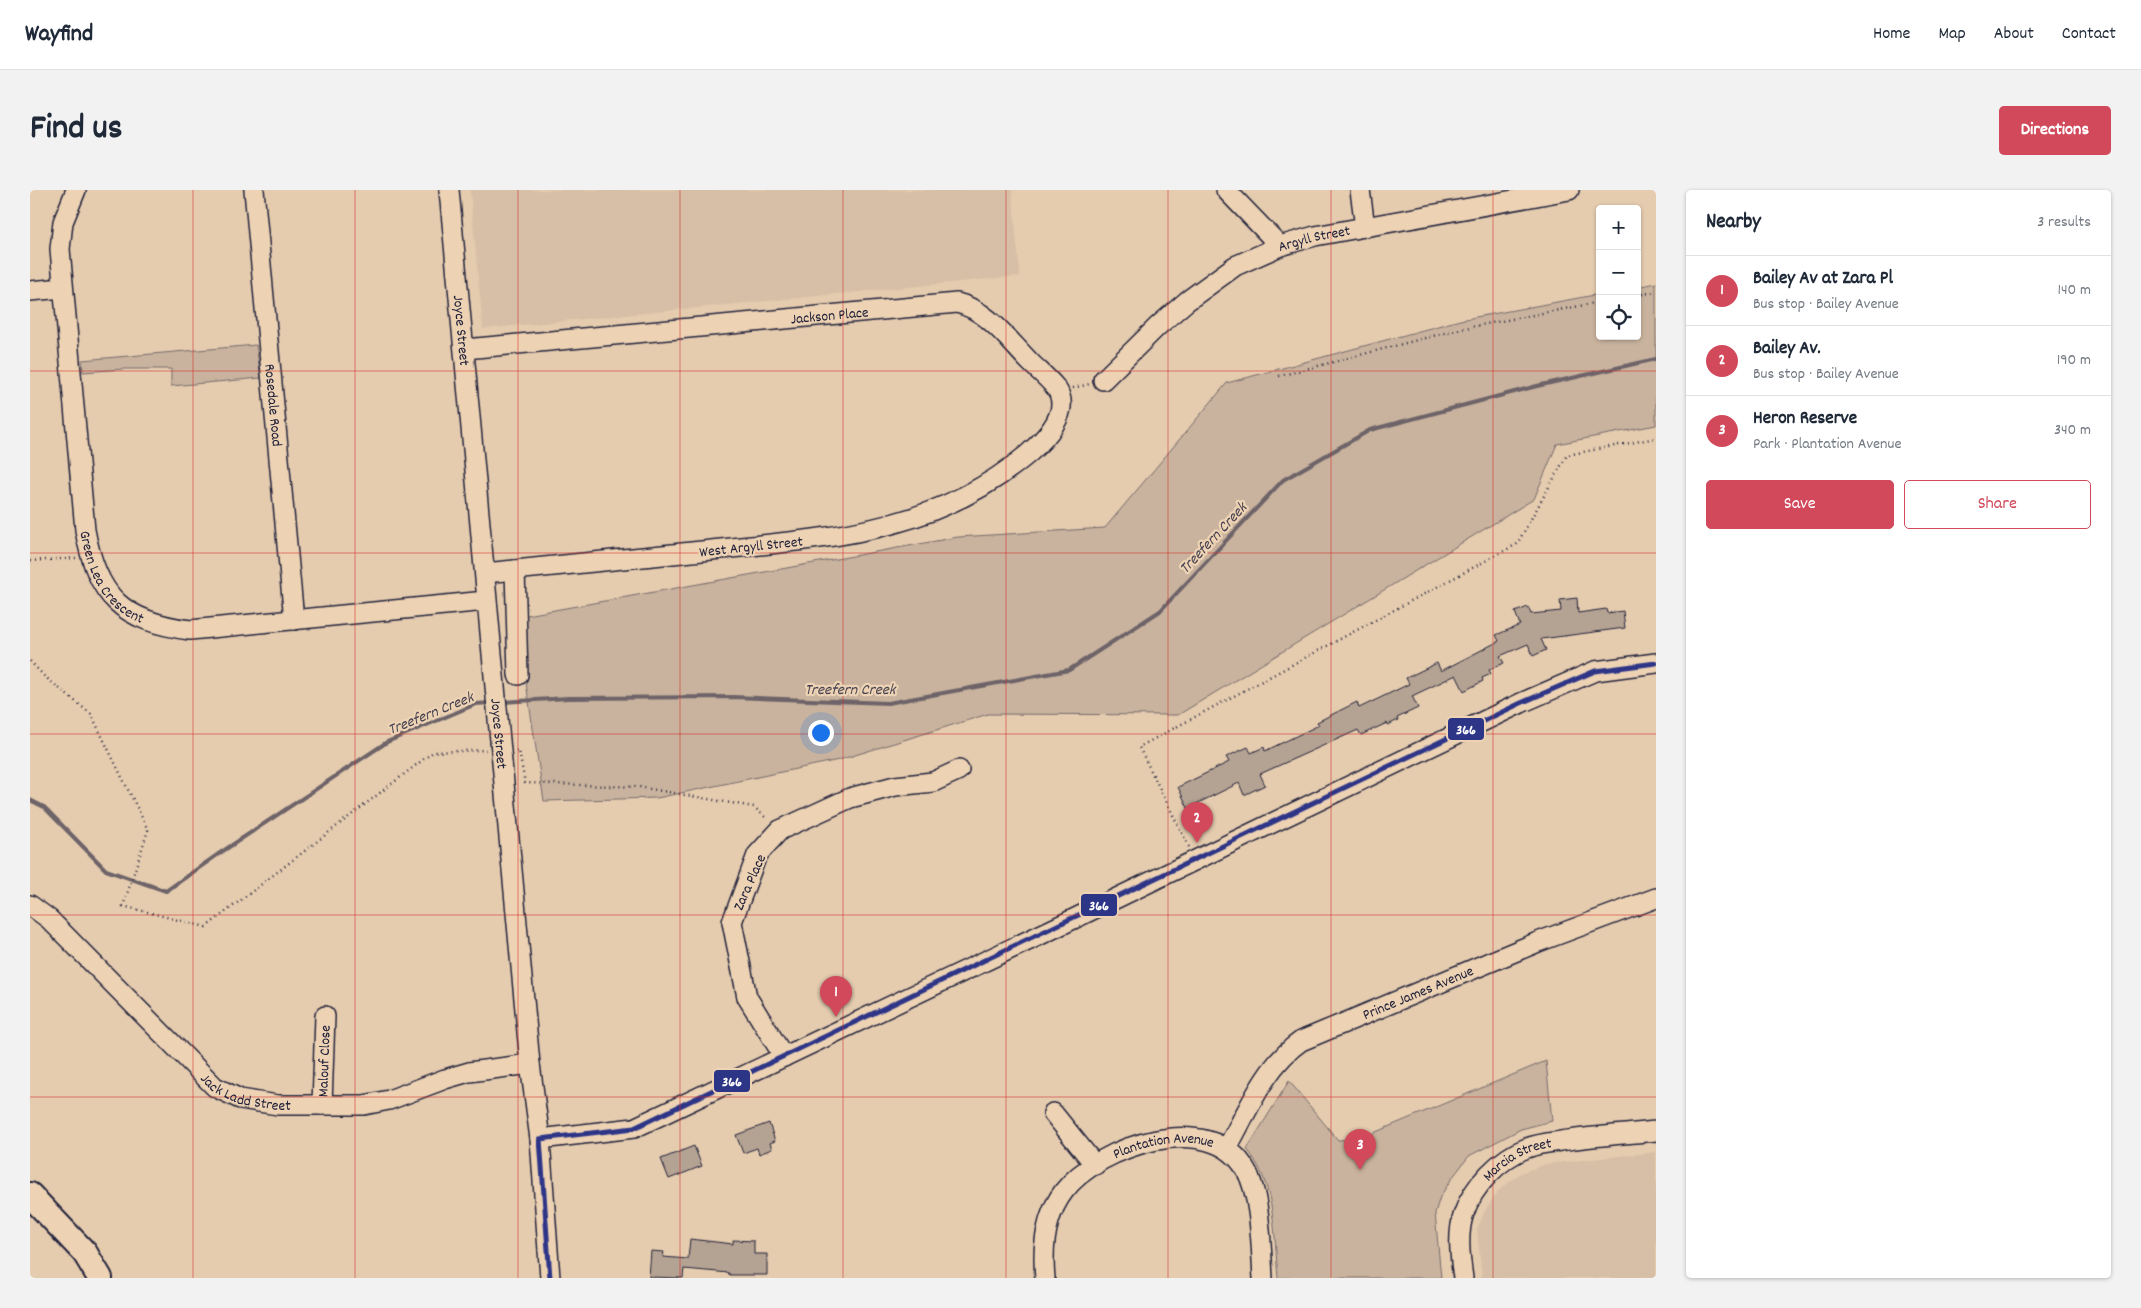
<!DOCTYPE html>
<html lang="en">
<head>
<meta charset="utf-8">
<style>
	:root { --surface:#fff; --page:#f2f2f3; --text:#1f2937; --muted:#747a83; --line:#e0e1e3; --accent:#d1495b }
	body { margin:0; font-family:Dekko,sans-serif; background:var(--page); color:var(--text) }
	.controls { position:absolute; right:15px; top:15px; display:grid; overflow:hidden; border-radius:5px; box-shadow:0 1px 4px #0004 }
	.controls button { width:45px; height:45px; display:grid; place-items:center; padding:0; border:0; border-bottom:1px solid var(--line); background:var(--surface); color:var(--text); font:25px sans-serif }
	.you { position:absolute; left:790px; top:542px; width:18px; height:18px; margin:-12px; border:4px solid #fff; border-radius:50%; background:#1a73e8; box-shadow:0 0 0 8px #1a73e833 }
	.badge { display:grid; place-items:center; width:32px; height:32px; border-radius:50%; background:var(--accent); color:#fff; font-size:16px; font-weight:700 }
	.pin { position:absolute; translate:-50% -41px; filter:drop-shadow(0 1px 2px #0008) }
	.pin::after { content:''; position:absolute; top:26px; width:18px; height:15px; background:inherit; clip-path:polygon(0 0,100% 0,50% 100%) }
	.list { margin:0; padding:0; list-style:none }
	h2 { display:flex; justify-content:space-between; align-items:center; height:65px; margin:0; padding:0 20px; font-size:21px }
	h2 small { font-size:16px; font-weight:400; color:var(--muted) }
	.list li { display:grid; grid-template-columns:32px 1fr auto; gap:15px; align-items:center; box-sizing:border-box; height:70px; padding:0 20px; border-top:1px solid var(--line) }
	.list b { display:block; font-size:19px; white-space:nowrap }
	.list p { margin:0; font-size:16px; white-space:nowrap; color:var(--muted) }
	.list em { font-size:16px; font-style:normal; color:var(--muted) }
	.actions { display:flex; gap:10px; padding:15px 20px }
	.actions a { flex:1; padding:11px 0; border:1px solid var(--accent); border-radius:5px; text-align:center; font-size:18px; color:var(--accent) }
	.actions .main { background:var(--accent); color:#fff }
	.icon { flex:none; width:28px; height:28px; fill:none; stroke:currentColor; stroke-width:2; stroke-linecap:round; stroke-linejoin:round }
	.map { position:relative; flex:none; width:1626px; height:1088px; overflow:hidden; border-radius:5px }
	header { display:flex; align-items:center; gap:30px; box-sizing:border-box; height:70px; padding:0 25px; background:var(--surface); border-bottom:1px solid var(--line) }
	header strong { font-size:24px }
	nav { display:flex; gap:28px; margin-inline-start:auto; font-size:18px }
	.intro { display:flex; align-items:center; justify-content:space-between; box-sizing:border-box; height:120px; padding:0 30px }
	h1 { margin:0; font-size:35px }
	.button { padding:12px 22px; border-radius:5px; background:var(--accent); color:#fff; font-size:18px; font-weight:700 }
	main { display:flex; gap:30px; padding:0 30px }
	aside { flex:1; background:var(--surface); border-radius:5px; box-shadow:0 1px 4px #0004 }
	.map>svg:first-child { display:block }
	.built { fill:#d6bfa6 }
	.green { fill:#c9b39e; stroke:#766a6c }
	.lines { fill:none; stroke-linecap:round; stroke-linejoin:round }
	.stream { stroke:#6d6368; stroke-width:4 }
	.building { fill:#b4a292; stroke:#22223b }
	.minor-casing { stroke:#22223b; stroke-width:22 }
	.major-casing { stroke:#22223b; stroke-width:28 }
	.path { stroke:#22223b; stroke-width:2.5; stroke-dasharray:1 4; stroke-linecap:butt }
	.minor { stroke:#edd3b4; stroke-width:19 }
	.major { stroke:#edd3b4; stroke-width:24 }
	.bus-1-casing { stroke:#edd3b4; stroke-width:9 }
	.bus-1 { stroke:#2d3587; stroke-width:5 }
	.grid { fill:none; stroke:#d62828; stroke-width:1; stroke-opacity:0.55 }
	.labels { text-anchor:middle; stroke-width:4.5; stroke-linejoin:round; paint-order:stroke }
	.street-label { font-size:15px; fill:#22223b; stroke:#edd3b4 }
	.water-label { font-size:16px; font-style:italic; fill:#484352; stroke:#edd3b4 }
	.line-badge { stroke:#edd3b4; stroke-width:2 }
	.badge-label { font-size:14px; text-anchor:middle; font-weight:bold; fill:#fff }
</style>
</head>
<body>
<header>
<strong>Wayfind</strong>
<nav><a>Home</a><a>Map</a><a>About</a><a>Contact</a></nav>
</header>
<div class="intro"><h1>Find us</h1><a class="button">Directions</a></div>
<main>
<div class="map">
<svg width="1626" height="1088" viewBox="0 0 1626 1088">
	<rect width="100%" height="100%" fill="#e5ccaf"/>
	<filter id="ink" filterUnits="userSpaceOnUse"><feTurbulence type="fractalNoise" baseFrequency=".02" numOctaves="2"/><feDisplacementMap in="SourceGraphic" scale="10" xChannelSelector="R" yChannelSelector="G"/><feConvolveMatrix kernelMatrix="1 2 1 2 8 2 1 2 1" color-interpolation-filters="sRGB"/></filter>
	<g filter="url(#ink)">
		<g class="built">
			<polygon points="440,0 982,0 990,86 453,139"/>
			<polygon points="1626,962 1626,1088 1452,1088 1447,1039 1456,1019 1469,1000 1491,983 1516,974"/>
		</g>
		<g class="green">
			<polygon points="1626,93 1626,235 1527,254 1504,309 1148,525 958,524 809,570 627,608 514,611 486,427 928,347 1075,338 1197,193 1430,130 1570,104 1570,146 1607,146 1607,97"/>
			<polygon points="226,155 231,188 141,196 141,179 93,179 53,182 52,170"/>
			<path d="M1516,871L1522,931L1491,939L1439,966L1422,988L1410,1007L1405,1023L1411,1088H1248C1244,1044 1246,995 1217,959L1259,891L1308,950L1329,949Z"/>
		</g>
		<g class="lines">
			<g class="stream">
				<polyline points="472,512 538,508 703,507 858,513 1039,480 1130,421 1253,290 1340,240 1507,196 1626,169"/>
				<polyline points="0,610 14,617 76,680 136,701 190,663 357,552 446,514 460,513"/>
			</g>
		</g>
		<g class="building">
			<polygon points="1547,408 1548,423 1576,419 1577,423 1593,421 1595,438 1511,449 1516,460 1503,466 1498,454 1470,466 1474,473 1459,480 1461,484 1452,488 1453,491 1434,501 1426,485 1382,506 1388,518 1367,528 1368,530 1358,535 1357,533 1331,545 1328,540 1230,584 1235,595 1214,605 1209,593 1158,618 1148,597 1199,572 1196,567 1218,557 1221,563 1234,557 1235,561 1289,535 1287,532 1327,512 1329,518 1379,494 1376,488 1407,473 1411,481 1469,451 1466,445 1490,435 1485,422 1498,417 1501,424 1531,421 1530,410"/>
			<polygon points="739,933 745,951 740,953 742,959 729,964 727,958 713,963 706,945"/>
			<polygon points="664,956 672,976 639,989 631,969"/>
			<polygon points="660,1049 703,1054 703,1050 724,1051 724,1064 737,1064 737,1085 699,1085 699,1083 654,1079 653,1088 619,1087 621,1061 634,1062 633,1067 658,1069"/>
		</g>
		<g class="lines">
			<defs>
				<g id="minor">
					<path id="s1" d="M46,0L33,32L30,59L55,340C67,407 92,431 160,440L456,411"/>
					<path id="s2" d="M224,0L264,430"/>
					<path id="s3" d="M419,0L500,874L510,949L520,1088"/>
					<polyline points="1196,0 1250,56"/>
					<polyline points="1330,0 1335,37"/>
					<polyline points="0,101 33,98"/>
					<path id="s4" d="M435,159L927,113C958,120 979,151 1001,173C1009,181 1019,189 1026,198C1043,222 1014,250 998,264C901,346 792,348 672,361C600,368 527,376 455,383"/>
					<path id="s5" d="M1073,190L1128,136L1157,111L1205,76L1250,56L1285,46L1539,0"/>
					<polyline points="485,380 488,485"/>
					<path id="s6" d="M0,715L19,729L185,897L210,909L248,915H334L359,910L415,889L439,882L500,874"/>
					<polyline points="754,867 717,807 702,732 727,665 750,640 820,608 865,596 903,592 929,580"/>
					<path id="s7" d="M292,915L295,826"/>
					<polyline points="1023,923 1065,975"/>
					<polyline points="510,949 604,938 1031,735 1491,513 1565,481 1626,473"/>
					<path id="s8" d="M1197,958C1218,921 1235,876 1271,851L1508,752L1626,708"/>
					<path id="s9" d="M1015,1088C1012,1058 1015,1026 1034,1001C1068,956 1182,918 1216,980C1231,1006 1231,1058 1233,1088"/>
					<path id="s10" d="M1433,1088C1430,1067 1427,1043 1434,1023C1443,996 1470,968 1497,958C1509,953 1525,952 1538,950C1567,946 1597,944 1626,941"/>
				</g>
				<polyline id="major" points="0,1005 55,1063 70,1088"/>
			</defs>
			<use href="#minor" class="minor-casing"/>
			<use href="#major" class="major-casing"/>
			<g class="path">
				<polyline points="1607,105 1626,102"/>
				<polyline points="1249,186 1430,139 1570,112"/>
				<polyline points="1043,198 1060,194"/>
				<polyline points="0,371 46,368"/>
				<polyline points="0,471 14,486 61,524 118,640 93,716 176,737 403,562 456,560"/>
				<polyline points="486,561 489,561 495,593 609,597 724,617 737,629"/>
				<polyline points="1159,657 1109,557 1487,354 1537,265 1626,248"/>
			</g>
			<use href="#minor" class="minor"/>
			<use href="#major" class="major"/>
			<defs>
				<g id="bus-1">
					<polyline points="510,949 604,938 1491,513 1565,481 1626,473"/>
					<polyline points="510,949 520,1088"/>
				</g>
			</defs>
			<use href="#bus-1" class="bus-1-casing"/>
			<use href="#bus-1" class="bus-1"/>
		</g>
	</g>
	<path class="grid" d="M163,0V1088M325,0V1088M488,0V1088M650,0V1088M813,0V1088M976,0V1088M1138,0V1088M1301,0V1088M1463,0V1088M0,181H1626M0,363H1626M0,544H1626M0,725H1626M0,907H1626"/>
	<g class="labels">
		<g class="street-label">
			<text dy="5" stroke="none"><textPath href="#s5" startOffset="259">Argyll Street</textPath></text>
			<text dy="5" stroke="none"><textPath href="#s4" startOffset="366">Jackson Place</textPath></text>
			<text dy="5" stroke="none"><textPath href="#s3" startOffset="141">Joyce Street</textPath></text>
			<text dy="5" stroke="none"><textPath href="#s2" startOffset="216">Rosedale Road</textPath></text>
			<text transform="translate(721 356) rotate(-6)" y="5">West Argyll Street</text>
			<text dy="5" stroke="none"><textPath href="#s1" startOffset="400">Green Lea Crescent</textPath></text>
			<text dy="5" stroke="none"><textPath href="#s3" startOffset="546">Joyce Street</textPath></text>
			<text transform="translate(719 692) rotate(-66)" y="5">Zara Place</text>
			<text dy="5" stroke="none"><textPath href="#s8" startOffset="258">Prince James Avenue</textPath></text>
			<text dy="5" stroke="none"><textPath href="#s7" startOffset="44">Malouf Close</textPath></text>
			<text dy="5" stroke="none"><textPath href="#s6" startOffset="291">Jack Ladd Street</textPath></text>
			<text dy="5" stroke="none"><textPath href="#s9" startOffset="205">Plantation Avenue</textPath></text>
			<text dy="5" stroke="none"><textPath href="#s10" startOffset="145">Marcia Street</textPath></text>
		</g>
		<g class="water-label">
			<text transform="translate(1182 347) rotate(-47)" y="6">Treefern Creek</text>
			<text x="820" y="504">Treefern Creek</text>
			<text transform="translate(400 522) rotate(-22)" y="6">Treefern Creek</text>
		</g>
	</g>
	<g class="line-badge">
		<rect x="1417" y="527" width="38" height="24" rx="5" fill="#2d3587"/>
		<rect x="1050" y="703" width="38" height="24" rx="5" fill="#2d3587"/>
		<rect x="683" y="879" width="38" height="24" rx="5" fill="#2d3587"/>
	</g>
	<g class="badge-label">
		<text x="1436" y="544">366</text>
		<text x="1069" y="720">366</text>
		<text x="702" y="896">366</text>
	</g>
</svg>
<div class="controls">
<button>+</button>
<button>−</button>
<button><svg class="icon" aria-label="locate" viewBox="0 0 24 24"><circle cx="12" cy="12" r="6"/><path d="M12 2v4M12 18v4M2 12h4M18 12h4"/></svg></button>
</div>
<div class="you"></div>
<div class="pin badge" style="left:806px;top:827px">1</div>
<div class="pin badge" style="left:1167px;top:653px">2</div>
<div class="pin badge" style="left:1330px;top:980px">3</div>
</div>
<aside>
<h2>Nearby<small>3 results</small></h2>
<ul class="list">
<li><span class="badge">1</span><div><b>Bailey Av at Zara Pl</b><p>Bus stop · Bailey Avenue</p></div><em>140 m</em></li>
<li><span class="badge">2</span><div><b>Bailey Av.</b><p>Bus stop · Bailey Avenue</p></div><em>190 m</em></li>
<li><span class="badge">3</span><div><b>Heron Reserve</b><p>Park · Plantation Avenue</p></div><em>340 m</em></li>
</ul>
<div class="actions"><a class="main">Save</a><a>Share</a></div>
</aside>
</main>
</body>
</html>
